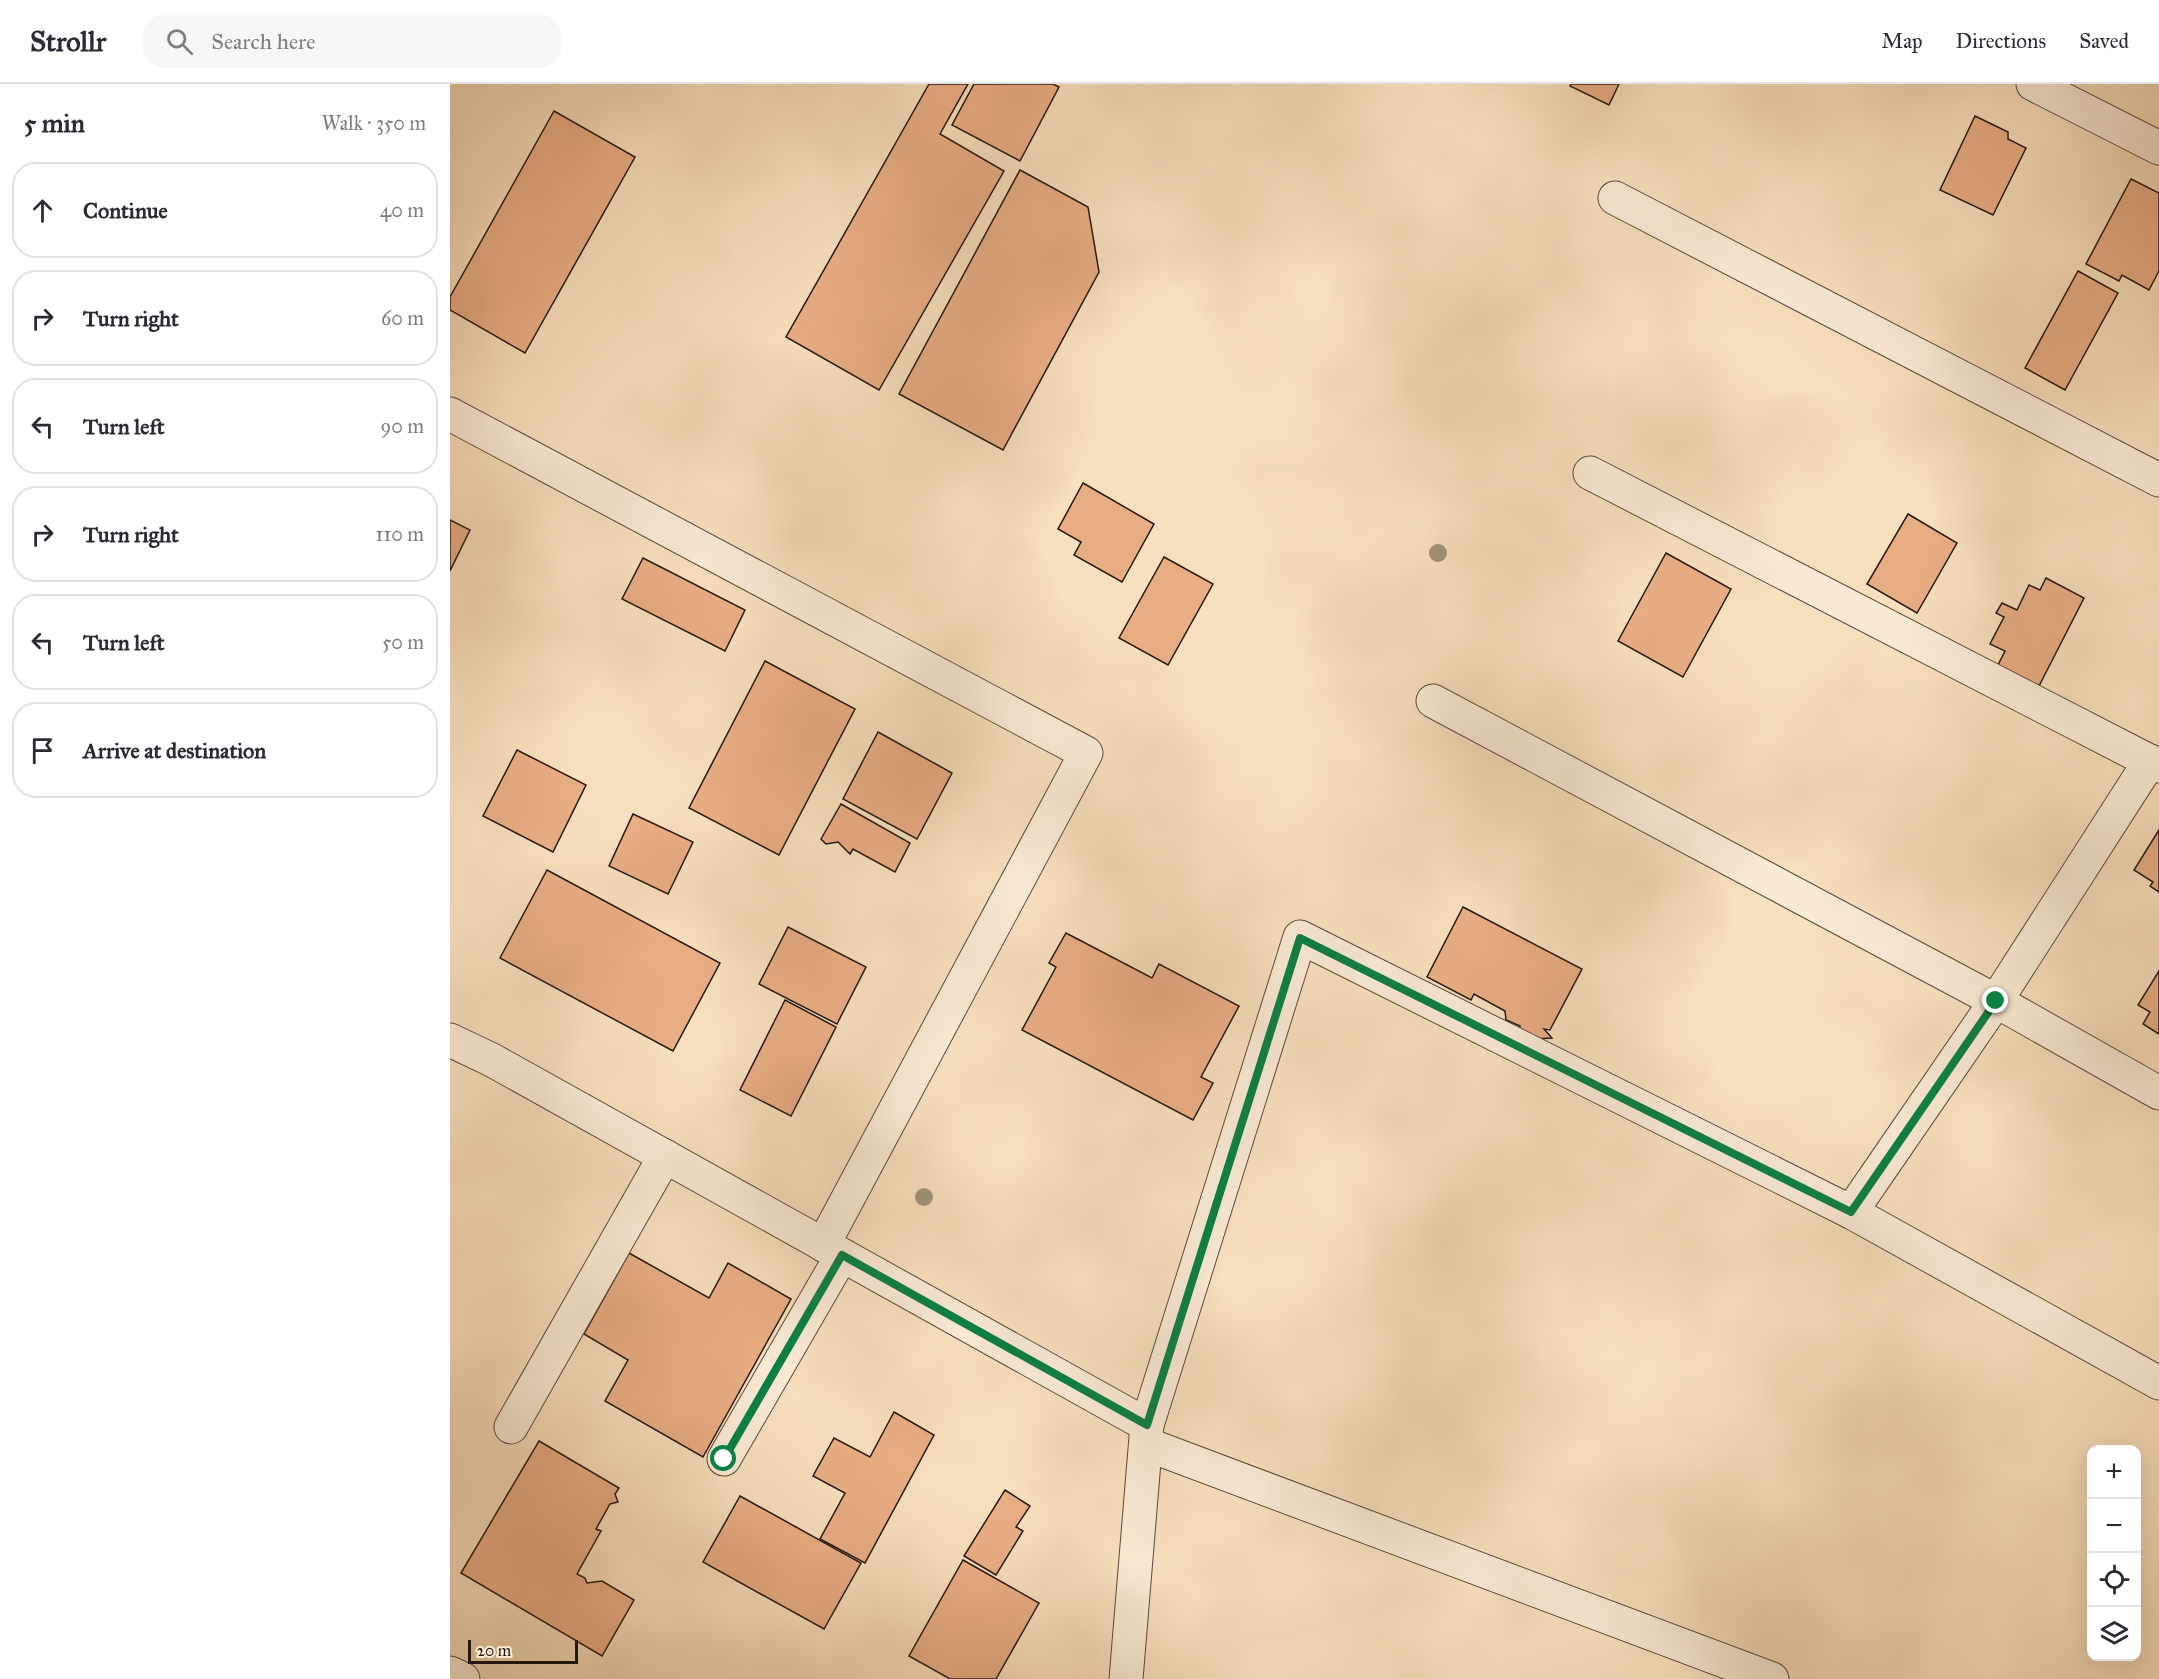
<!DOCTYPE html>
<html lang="en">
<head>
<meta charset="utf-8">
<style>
	:root { --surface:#fff; --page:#f7f7f7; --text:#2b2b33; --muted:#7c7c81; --line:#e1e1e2 }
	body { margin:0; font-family:"IM FELL Great Primer",serif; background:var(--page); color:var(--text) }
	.controls { position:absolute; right:18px; bottom:18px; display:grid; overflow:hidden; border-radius:12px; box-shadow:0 6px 24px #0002 }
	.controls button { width:54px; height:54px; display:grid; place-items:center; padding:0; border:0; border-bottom:2px solid var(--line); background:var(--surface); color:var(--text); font:30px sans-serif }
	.scale { position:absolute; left:18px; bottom:15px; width:110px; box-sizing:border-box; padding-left:6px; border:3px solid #251710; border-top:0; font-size:16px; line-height:21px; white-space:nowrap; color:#251710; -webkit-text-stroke:4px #faead4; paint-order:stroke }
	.stop { position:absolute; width:18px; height:18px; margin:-14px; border:4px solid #0b8043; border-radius:50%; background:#fff }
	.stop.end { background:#0b8043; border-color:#fff; box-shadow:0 2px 6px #0008 }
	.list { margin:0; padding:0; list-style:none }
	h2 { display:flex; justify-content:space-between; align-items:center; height:78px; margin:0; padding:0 24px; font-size:26px }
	h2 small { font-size:20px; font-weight:400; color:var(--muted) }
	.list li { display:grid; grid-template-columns:39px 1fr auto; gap:18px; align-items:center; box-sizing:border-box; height:96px; margin:0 12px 12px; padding:0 12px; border:2px solid var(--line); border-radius:24px }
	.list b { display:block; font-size:22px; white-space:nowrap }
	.list em { font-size:20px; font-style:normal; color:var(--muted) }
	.icon { flex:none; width:33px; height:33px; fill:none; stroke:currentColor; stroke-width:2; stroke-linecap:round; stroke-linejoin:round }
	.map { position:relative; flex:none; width:1709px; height:1595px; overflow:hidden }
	header { display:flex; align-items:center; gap:36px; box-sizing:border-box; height:84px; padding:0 30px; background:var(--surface); border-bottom:2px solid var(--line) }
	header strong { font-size:28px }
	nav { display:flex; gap:33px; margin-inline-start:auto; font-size:21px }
	.search { width:420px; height:54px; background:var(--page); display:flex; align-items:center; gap:15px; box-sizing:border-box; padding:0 21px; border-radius:24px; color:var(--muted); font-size:22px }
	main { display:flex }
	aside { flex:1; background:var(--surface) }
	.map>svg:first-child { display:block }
	.building { fill:#e9ad84; stroke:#251710; stroke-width:1.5 }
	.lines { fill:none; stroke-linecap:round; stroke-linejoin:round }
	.minor-casing { stroke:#5a493b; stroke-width:35 }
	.minor { stroke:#faead4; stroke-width:33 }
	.tree { fill:#a19277 }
	.route { stroke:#0b8043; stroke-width:8 }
</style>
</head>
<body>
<header>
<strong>Strollr</strong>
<div class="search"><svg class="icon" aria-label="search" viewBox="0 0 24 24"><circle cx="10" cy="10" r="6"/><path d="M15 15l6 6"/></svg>Search here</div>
<nav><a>Map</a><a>Directions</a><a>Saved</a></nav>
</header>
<main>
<aside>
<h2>5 min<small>Walk · 350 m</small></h2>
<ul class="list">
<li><svg class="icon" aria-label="ahead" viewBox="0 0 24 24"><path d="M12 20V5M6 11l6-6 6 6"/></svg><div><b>Continue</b></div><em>40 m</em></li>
<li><svg class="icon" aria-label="right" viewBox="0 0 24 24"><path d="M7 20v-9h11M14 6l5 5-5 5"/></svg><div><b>Turn right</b></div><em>60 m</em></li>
<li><svg class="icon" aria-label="left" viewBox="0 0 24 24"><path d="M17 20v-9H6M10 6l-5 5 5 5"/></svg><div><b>Turn left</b></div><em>90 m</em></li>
<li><svg class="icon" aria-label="right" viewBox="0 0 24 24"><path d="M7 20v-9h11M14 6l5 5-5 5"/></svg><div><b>Turn right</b></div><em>110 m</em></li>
<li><svg class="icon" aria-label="left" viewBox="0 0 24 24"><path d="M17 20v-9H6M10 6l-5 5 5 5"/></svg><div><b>Turn left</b></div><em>50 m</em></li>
<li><svg class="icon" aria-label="arrive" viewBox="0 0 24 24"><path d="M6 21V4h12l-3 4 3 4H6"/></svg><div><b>Arrive at destination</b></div></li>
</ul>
</aside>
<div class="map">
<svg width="1709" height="1595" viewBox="0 0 1709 1595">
	<rect width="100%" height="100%" fill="#f8dfbd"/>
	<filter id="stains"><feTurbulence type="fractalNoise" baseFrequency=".00333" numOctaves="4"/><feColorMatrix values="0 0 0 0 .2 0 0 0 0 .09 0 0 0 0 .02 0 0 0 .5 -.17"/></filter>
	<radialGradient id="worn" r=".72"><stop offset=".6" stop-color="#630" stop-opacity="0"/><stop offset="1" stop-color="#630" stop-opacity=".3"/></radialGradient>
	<g class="building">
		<polygon points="479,0 518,0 490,50 554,87 429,306 336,253"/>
		<polygon points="524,0 603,0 609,3 570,77 502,41"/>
		<polygon points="1121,0 1169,0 1159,21 1120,2"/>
		<polygon points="104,27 185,73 75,269 0,226 0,213"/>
		<polygon points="1525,32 1558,48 1558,55 1576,64 1543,131 1490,106"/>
		<polygon points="570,86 638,123 649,188 553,366 449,310"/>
		<polygon points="1681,95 1709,109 1709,187 1699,206 1672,191 1669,197 1636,180"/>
		<polygon points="1628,187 1668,209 1615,306 1575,284"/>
		<polygon points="633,399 704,440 672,498 624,471 631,458 608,445"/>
		<polygon points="1458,430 1507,459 1467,529 1417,500"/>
		<polygon points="0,436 20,446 0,487"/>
		<polygon points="1216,469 1281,505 1233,593 1168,557"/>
		<polygon points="714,473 763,500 718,581 669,554"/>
		<polygon points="193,474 295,526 275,567 172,515"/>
		<polygon points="1596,494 1634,514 1589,602 1548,581 1555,567 1540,560 1554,533 1546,529 1552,519 1567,526 1579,501 1590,506"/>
		<polygon points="315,577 405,625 329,771 239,724"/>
		<polygon points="428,648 502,689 467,755 393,715"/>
		<polygon points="67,666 136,701 103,768 33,732"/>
		<polygon points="391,720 460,759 445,788 403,765 400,770 388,758 376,760 371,755"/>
		<polygon points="183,730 243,758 218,810 159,782"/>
		<polygon points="1709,746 1709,808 1700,802 1703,798 1684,786"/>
		<polygon points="97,786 270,879 223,967 50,874"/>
		<polygon points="1013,823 1132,885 1100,946 1094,945 1102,954 1082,955 1069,950 1070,942 1056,936 1055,927 1024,910 1021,916 977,893"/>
		<polygon points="338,843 416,883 387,940 309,900"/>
		<polygon points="616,849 702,894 709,880 789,922 751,993 763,999 743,1036 572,946 606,883 599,879"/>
		<polygon points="1709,887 1709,950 1693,940 1700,928 1688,921"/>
		<polygon points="335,916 386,943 341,1032 290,1006"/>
		<polygon points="179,1169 259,1214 278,1179 341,1215 253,1373 155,1317 178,1276 134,1250"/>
		<polygon points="444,1328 484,1351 415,1479 370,1455 395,1409 363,1392 384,1354 420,1373"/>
		<polygon points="89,1357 169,1404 165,1410 168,1418 160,1420 146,1445 151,1447 127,1490 135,1494 137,1499 152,1497 184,1516 152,1572 11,1489"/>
		<polygon points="555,1406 580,1422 566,1443 573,1447 546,1491 514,1472"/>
		<polygon points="290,1412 411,1479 374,1545 253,1478"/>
		<polygon points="513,1476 589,1519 546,1595 500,1595 459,1572"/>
	</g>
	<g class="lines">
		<defs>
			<g id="minor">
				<polyline points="1583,0 1709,64"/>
				<polyline points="1165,114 1709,396"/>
				<polyline points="0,330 636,669 373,1161"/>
				<polyline points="1140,389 1709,682"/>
				<polyline points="983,617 1546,917 1709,1009"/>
				<polyline points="0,956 42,976 697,1341"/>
				<polyline points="1401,1128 1546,917 1700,677"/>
				<polyline points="61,1343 215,1072"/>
				<polyline points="696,1360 1322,1595"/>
				<polyline points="274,1375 392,1171"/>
				<polyline points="0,1589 13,1595"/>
				<polyline points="676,1595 697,1341 850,853 1401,1128 1709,1299"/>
			</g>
		</defs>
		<use href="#minor" class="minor-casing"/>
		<use href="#minor" class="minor"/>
	</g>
	<g class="tree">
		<circle cx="988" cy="469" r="9"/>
		<circle cx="474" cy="1113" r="9"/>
	</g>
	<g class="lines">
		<polyline class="route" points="274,1375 392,1171 697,1341 850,854 1401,1128 1546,917"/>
	</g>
	<rect width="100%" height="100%" filter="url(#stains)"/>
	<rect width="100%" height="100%" fill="url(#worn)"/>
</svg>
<div class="controls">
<button>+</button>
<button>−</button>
<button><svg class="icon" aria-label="locate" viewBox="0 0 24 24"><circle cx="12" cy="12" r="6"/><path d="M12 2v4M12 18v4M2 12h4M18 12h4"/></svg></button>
<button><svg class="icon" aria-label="layers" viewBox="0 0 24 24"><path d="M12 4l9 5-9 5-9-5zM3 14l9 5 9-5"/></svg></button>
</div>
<div class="scale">20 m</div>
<div class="stop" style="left:274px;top:1375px"></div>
<div class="stop end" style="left:1546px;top:917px"></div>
</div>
</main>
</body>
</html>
